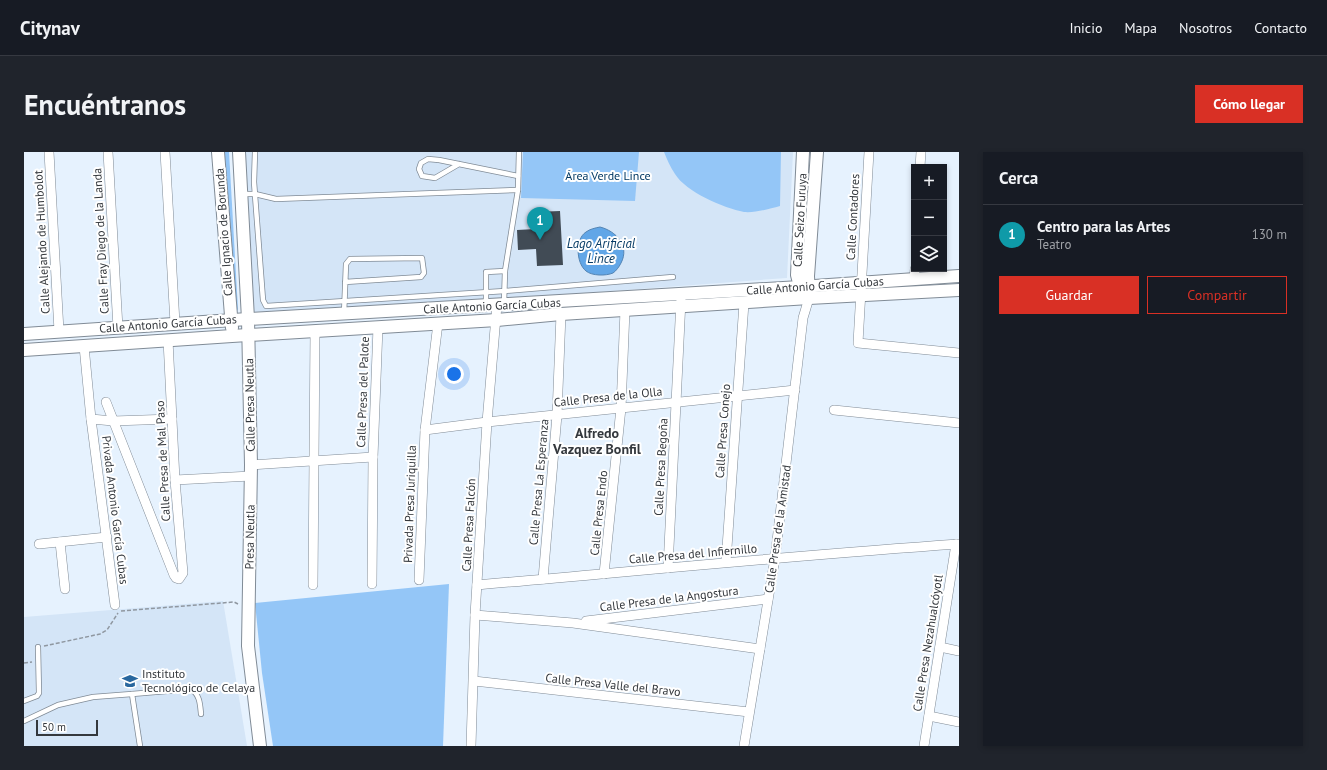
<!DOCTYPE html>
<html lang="es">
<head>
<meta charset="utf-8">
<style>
	:root { --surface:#171b24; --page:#20242c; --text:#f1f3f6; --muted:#9ea1a6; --line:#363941; --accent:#d93025 }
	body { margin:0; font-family:"PT Sans",sans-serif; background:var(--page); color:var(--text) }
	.controls { position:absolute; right:12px; top:12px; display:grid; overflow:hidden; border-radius:0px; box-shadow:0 2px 6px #0003 }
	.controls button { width:36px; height:36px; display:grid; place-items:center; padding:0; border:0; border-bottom:1px solid var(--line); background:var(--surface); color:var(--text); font:20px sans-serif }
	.scale { position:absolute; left:12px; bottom:10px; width:62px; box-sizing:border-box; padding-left:4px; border:2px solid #34383d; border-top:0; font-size:11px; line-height:14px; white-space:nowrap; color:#34383d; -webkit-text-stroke:3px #fff; paint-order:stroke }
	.you { position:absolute; left:430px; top:222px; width:14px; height:14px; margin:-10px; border:3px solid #fff; border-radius:50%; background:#1a73e8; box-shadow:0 0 0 6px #1a73e833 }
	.badge { display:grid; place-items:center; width:26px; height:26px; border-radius:50%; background:var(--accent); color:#fff; font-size:13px; font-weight:700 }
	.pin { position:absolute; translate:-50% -33px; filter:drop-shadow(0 1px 2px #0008) }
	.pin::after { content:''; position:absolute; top:21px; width:14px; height:12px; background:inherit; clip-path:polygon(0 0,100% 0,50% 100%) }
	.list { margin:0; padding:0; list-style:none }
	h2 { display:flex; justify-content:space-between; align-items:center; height:52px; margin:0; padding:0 16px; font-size:17px }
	h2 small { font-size:13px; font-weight:400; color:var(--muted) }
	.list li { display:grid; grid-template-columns:26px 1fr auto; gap:12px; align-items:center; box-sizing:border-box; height:60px; padding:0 16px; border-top:1px solid var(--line) }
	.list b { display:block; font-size:15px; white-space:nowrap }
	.list p { margin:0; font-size:13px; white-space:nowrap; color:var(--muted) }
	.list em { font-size:13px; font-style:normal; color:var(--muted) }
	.actions { display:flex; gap:8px; padding:12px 16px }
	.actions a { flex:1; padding:9px 0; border:1px solid var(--accent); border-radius:0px; text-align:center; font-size:14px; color:var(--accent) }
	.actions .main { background:var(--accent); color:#fff }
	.icon { flex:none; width:22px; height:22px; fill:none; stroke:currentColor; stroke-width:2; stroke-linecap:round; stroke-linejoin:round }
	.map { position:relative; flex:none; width:935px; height:594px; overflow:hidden; border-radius:0px }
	header { display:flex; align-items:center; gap:24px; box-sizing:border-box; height:56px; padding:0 20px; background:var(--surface); border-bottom:1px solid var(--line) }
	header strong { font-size:19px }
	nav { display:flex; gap:22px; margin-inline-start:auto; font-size:14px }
	.intro { display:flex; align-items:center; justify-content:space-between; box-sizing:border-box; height:96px; padding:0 24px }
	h1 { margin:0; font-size:28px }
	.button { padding:10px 18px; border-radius:0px; background:var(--accent); color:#fff; font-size:14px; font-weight:700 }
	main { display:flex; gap:24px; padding:0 24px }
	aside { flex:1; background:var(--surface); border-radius:0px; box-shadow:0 2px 6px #0003 }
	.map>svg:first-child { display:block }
	.built { fill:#d4e5f7 }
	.green { fill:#94c6f7 }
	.water { fill:#61a6e7; stroke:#5485b4 }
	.building { fill:#414b55 }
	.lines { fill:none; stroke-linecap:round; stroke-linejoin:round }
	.lane-casing { stroke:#808b96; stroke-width:6 }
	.street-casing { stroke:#808b96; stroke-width:10 }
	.secondary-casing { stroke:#808b96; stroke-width:14 }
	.path { stroke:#8f97a0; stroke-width:1.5; stroke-dasharray:4 2; stroke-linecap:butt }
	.lane { stroke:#fff; stroke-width:4.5 }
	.street { stroke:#fff; stroke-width:9 }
	.secondary { stroke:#fff; stroke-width:12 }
	.labels { text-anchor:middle; stroke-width:4; stroke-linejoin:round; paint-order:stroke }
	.park-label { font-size:12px; fill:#023862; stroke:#fff }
	.street-label { font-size:12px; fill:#34383d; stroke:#fff }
	.poi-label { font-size:12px; fill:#34383d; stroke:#fff; text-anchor:start }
	.water-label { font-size:13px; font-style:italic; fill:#063b65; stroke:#fff }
	.quarter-label { font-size:14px; font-weight:bold; fill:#34383d; stroke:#fff }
</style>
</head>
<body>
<header>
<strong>Citynav</strong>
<nav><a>Inicio</a><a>Mapa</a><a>Nosotros</a><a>Contacto</a></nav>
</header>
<div class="intro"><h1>Encuéntranos</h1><a class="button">Cómo llegar</a></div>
<main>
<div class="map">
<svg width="935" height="594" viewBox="0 0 935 594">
	<rect width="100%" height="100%" fill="#e6f2fe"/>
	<g class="built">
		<polygon points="218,0 769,0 763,126 480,147 229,160"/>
		<polygon points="199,449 223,594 0,594 0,465"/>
	</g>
	<g class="green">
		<polygon points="199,0 205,0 214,157 212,162"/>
		<polygon points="499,0 615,0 611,49 497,46"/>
		<path d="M640,0H757L756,54C745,57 731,61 720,60C700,56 662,40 651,22C646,15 643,7 640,0Z"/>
		<polygon points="425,432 419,594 249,594 238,521 231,451"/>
	</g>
	<path class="water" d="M576,75C592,79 606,94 597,111C595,115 592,119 589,121C582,124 568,124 562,119C552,111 551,87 562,80C566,77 571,76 576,75Z"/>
	<polygon class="building" points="536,59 539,113 513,114 512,97 494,98 493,78 512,77 511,60"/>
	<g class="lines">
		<defs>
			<g id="lane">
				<polyline points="231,0 230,30 239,148 242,154 481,139 649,125"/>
				<polyline points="435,12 411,26 398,24 395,17 397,11 404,7 415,8 494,24"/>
				<polyline points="218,42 231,42 252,47 494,38"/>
				<polyline points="480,151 481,119 494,38 495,0"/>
				<polyline points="462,152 462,120 481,119"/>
				<polyline points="320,162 322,112 326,107 398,106 400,121 397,125 321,130"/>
				<path d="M108,542L167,537C176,543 176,552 177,562"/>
				<polyline points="0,549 13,544 15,541 14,495"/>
				<polyline points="0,569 34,553 69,545 108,542 116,594"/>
			</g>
			<g id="street">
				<polyline points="25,0 35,179"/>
				<polyline points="84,0 94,176"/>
				<polyline points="141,0 151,171"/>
				<polyline points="845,0 834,191 935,201"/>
				<polyline points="896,15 897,0"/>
				<polyline points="890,127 891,117"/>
				<polyline points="60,194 67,267 91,453"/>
				<polyline points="82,250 150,423 152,426 155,427 159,421 151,328 144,188"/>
				<polyline points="810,258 935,271"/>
				<polyline points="67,267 89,269 148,267"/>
				<polyline points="401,278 463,270 771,238"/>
				<polyline points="227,313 349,305"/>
				<polyline points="151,328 227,324"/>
				<polyline points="36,390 41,437"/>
				<polyline points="15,392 83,385"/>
				<polyline points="702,410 720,151"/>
				<polyline points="644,416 657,148"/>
				<polyline points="580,422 597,256 601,158"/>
				<polyline points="519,427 533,263 537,162"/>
				<polyline points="395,428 401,278 414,171"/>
				<polyline points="348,432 349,305 354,175"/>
				<polyline points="289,433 291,179"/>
				<path d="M453,433C614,419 774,403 935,392"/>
				<polyline points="451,463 549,471 736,497"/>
				<polyline points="562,469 744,447"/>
				<polyline points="916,495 935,499"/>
				<polyline points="450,529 725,560"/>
				<polyline points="905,564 935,570"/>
				<polyline points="447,594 451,463 463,270 473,153"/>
				<polyline points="720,594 751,406 779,166 785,146"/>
				<polyline points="900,594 932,392"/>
			</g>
			<g id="secondary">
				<polyline points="194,0 208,176"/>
				<polyline points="215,0 224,167 227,313 224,494 236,594"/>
				<polyline points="778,142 773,123 779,0"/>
				<polyline points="785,143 784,124 793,0"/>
				<polyline points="0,182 224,167 776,135 935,124"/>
				<polyline points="0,198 208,184 473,168 537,162 785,146 935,138"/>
			</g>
		</defs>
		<use href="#lane" class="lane-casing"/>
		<use href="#street" class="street-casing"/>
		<use href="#secondary" class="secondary-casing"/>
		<g class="path">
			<polyline points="97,459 210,450 214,452"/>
			<polyline points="20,494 76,482 83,478 94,461"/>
			<polyline points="0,511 8,510"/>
		</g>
		<use href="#lane" class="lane"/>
		<use href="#street" class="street"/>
		<use href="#secondary" class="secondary"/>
	</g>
	<defs>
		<symbol id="university-bare" viewBox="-9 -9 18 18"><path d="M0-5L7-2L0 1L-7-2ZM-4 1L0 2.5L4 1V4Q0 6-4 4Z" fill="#29679e" stroke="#fff" stroke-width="2.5" paint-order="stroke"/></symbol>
	</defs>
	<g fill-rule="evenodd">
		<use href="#university-bare" x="95" y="518" width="22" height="22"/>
	</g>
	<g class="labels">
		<g class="park-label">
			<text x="584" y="28">Área Verde Lince</text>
		</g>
		<g class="street-label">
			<text transform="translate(829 65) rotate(-87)" y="4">Calle Contadores</text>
			<text transform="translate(776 68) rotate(-87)" y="4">Calle Seizo Furuya</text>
			<text transform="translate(200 80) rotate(-94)" y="4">Calle Ignacio de Borunda</text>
			<text transform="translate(77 89) rotate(-93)" y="4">Calle Fray Diego de la Landa</text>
			<text transform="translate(18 90) rotate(-93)" y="4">Calle Alejando de Humbolot</text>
			<text transform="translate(791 134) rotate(-4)" y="4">Calle Antonio García Cubas</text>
			<text transform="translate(468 154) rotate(-3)" y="4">Calle Antonio García Cubas</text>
			<text transform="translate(144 172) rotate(-4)" y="4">Calle Antonio García Cubas</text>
			<text transform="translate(339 240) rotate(-88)" y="4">Calle Presa del Palote</text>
			<text transform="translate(584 245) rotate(-6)" y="4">Calle Presa de la Olla</text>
			<text transform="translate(226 253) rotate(-91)" y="4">Calle Presa Neutla</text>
			<text transform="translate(699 279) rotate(-86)" y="4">Calle Presa Conejo</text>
			<text transform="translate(139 309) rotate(-93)" y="4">Calle Presa de Mal Paso</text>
			<text transform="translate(637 315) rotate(-87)" y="4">Calle Presa Begoña</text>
			<text transform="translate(515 330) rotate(-85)" y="4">Calle Presa La Esperanza</text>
			<text transform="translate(386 352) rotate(-88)" y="4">Privada Presa Juriquilla</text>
			<text transform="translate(91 358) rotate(83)" y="4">Privada Antonio García Cubas</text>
			<text transform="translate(575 361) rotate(-84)" y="4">Calle Presa Endo</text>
			<text transform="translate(445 373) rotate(-87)" y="4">Calle Presa Falcón</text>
			<text transform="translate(754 377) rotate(-82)" y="4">Calle Presa de la Amistad</text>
			<text transform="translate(226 385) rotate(-89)" y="4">Presa Neutla</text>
			<text transform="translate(669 402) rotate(-5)" y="4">Calle Presa del Infiernillo</text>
			<text transform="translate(645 447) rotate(-7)" y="4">Calle Presa de la Angostura</text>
			<text transform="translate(904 491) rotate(-81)" y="4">Calle Presa Nezahualcóyotl</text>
			<text transform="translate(589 533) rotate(6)" y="4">Calle Presa Valle del Bravo</text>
		</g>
		<g class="poi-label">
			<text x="118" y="526">Instituto<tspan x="118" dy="14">Tecnológico de Celaya</tspan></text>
		</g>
		<g class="water-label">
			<text x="577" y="96">Lago Arificial<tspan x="577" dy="15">Lince</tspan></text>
		</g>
		<g class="quarter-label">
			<text x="573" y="286">Alfredo<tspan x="573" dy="16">Vazquez Bonfil</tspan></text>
		</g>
	</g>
</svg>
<div class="controls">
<button>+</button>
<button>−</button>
<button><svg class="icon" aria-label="layers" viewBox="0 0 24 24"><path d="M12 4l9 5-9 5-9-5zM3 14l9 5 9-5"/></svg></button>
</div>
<div class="scale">50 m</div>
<div class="you"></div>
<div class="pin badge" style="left:516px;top:88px;background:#0f9aa8">1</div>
</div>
<aside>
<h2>Cerca<small></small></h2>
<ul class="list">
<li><span class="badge" style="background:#0f9aa8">1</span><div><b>Centro para las Artes</b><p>Teatro</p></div><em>130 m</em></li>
</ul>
<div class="actions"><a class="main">Guardar</a><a>Compartir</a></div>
</aside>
</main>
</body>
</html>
